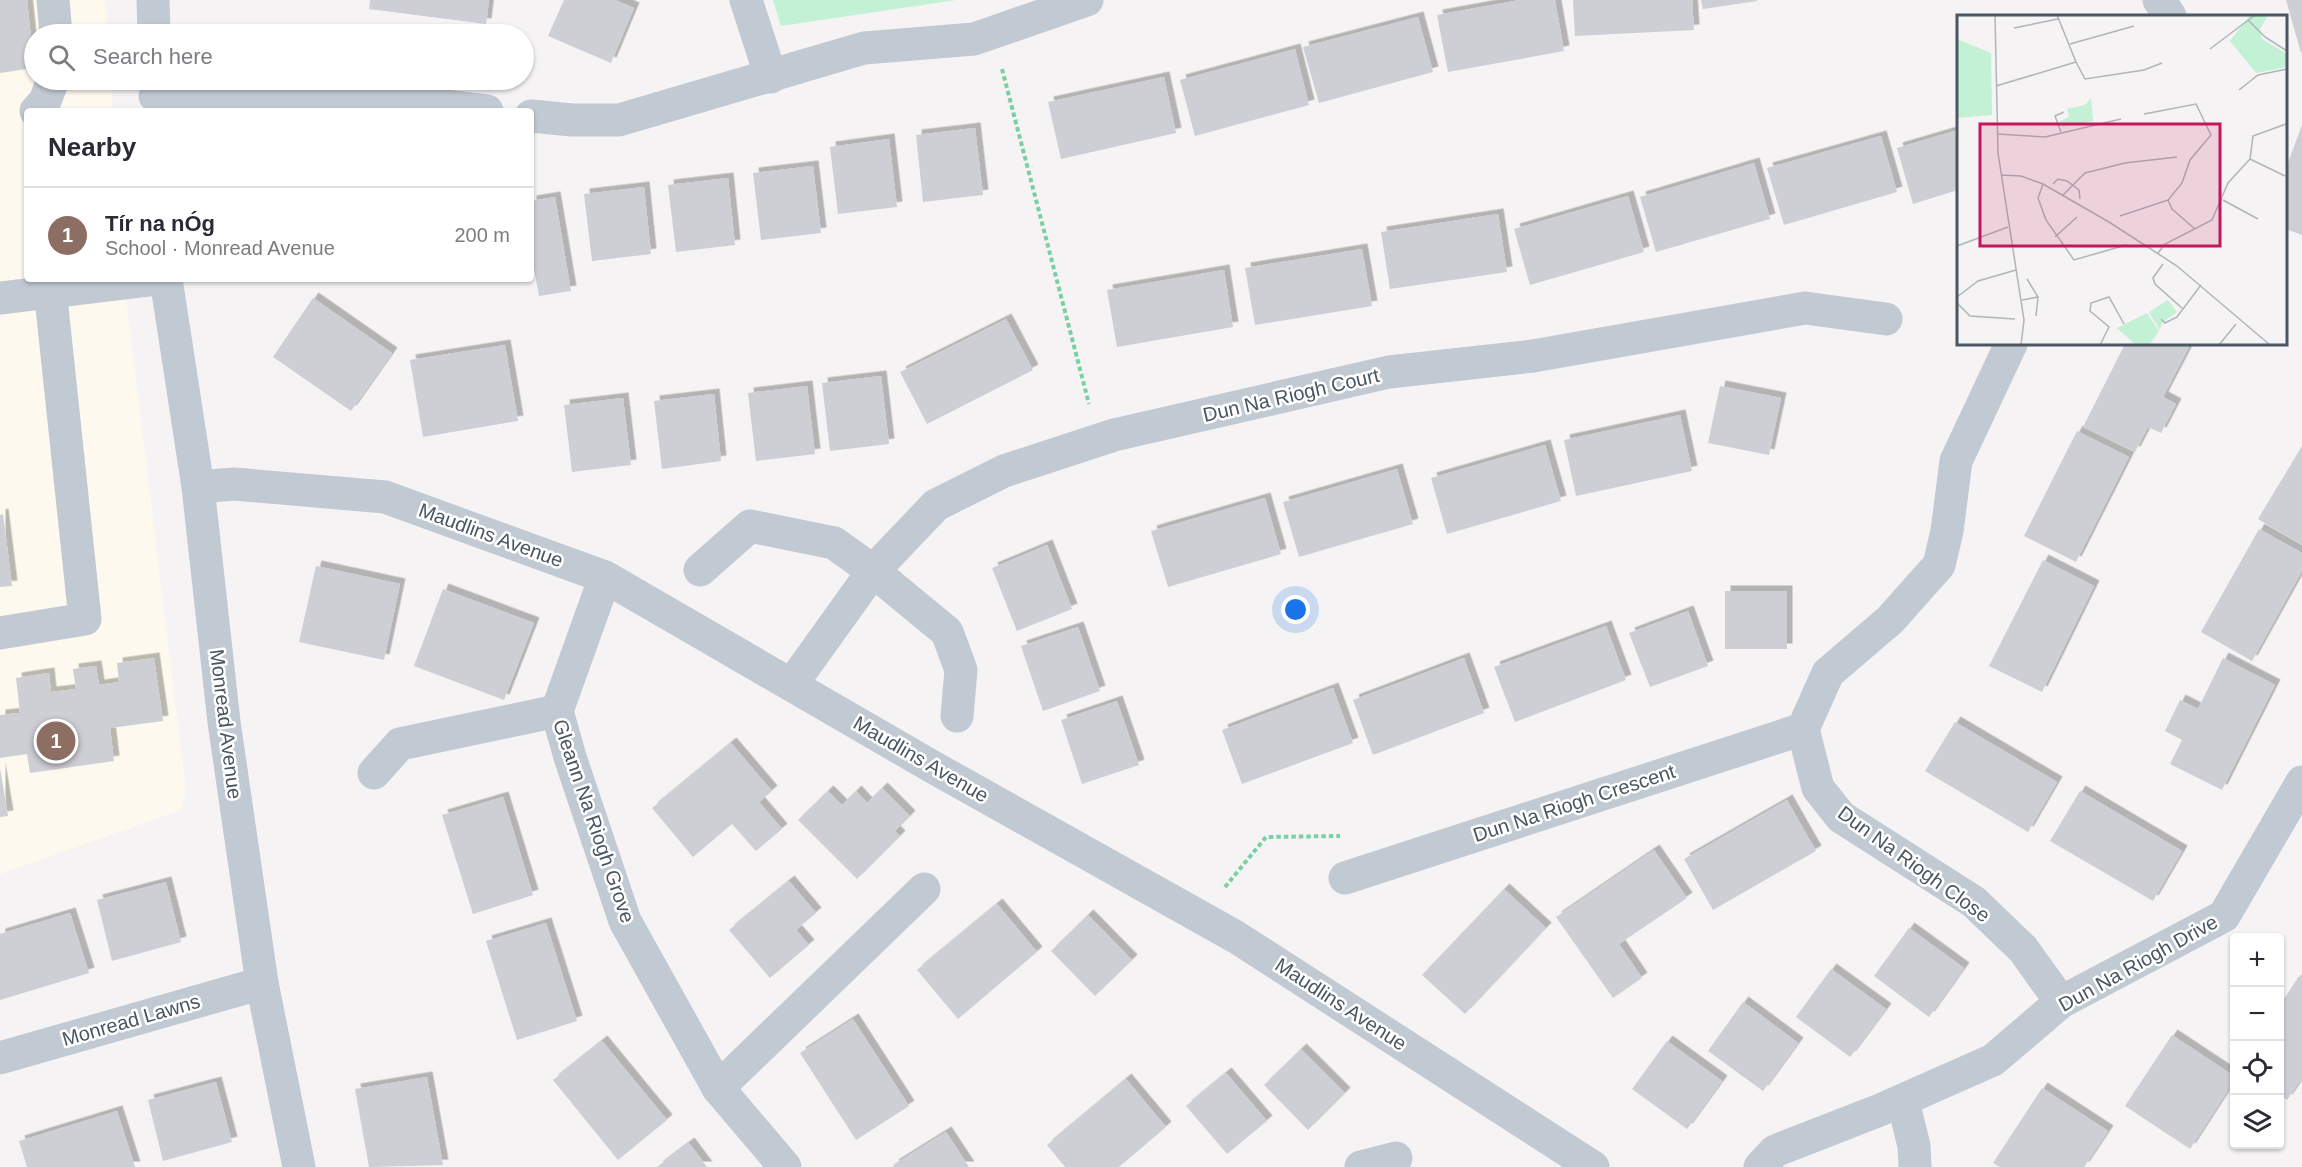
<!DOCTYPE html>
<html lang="en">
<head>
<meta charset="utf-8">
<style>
	:root { --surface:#fff; --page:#f7f7f7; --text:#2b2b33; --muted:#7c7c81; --line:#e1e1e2; --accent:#1a73e8 }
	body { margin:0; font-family:Helvetica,sans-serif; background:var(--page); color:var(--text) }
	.controls { position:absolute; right:18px; bottom:18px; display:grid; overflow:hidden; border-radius:6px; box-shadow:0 2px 4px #0004 }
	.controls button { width:54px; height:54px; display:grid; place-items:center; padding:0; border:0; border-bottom:2px solid var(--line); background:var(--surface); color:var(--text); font:30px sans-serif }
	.you { position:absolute; left:1296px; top:610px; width:21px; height:21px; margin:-15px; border:4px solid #fff; border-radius:50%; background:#1a73e8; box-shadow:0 0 0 9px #1a73e833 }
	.badge { display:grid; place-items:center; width:39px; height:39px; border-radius:50%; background:var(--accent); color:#fff; font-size:20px; font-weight:700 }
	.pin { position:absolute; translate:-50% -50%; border:3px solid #fff; box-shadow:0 2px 6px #0006 }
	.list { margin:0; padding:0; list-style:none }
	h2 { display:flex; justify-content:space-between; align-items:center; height:78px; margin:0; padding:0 24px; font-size:26px }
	h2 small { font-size:20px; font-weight:400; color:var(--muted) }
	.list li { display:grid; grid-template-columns:39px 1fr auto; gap:18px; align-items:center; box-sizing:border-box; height:96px; padding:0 24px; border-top:2px solid var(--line) }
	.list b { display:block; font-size:22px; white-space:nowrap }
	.list p { margin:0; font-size:20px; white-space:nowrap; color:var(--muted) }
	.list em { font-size:20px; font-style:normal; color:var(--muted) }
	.icon { flex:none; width:33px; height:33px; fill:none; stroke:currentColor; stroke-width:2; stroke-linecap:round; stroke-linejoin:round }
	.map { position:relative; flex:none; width:2302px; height:1167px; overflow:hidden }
	.search { position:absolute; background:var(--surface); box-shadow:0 2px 4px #0004; left:24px; top:24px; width:510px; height:66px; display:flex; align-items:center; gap:15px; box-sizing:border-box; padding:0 21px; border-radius:33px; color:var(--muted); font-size:22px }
	.panel { position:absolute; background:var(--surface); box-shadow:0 2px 4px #0004; left:24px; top:108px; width:510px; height:174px; border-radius:6px }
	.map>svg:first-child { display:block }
	.commercial { fill:#fdf9ef }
	.green { fill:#c3f1d5 }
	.building { fill:#cdcfd5; filter:url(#shadow) }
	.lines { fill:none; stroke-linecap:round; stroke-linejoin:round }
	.path { stroke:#7ad0a6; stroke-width:4; stroke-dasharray:4.5 3; stroke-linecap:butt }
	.minor { stroke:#c1cad2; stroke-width:33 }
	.labels { text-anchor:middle; stroke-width:5; stroke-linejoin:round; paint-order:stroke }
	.street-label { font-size:20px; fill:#4a5661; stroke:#fff }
	.inset-road { fill:none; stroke:#b1b4b9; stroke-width:1.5 }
	.view { fill:#c2185b; fill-opacity:0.15; stroke:#c2185b; stroke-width:3 }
	.inset-edge { fill:none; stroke:#4a5661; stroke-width:3 }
</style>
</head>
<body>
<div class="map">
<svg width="2302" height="1167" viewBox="0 0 2302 1167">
	<defs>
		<filter id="shadow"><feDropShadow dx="5.5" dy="-5.5" stdDeviation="0" flood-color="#0004"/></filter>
	</defs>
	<rect width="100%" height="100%" fill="#f5f3f3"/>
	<polygon class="commercial" points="0,0 105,0 108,34 34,34 34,80 111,80 113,111 27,111 27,279 124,279 186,791 181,810 0,874"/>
	<polygon class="green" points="773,0 956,0 781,26"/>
	<g class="building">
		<polygon points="0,0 27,0 34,68 0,73"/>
		<polygon points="370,0 489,0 486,24 369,9"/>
		<polygon points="564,0 615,0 634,8 611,63 548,36"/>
		<polygon points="1520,0 1555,0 1564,51 1448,72 1437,15"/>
		<polygon points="1573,0 1692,0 1694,30 1575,36"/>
		<polygon points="1701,0 1757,0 1757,1 1703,9"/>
		<polygon points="2286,0 2302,0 2302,52 2301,53"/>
		<polygon points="1418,17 1433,72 1319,103 1303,47"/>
		<polygon points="1295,49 1309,105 1195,136 1180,80"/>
		<polygon points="1164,77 1176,133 1061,159 1048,102"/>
		<polygon points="2302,125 2302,235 2286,229 2286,168"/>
		<polygon points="975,128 983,195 923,202 916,135"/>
		<polygon points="1958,130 1958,190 1913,204 1897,148"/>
		<polygon points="1881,136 1897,192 1784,225 1767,168"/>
		<polygon points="889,139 897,207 838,214 830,147"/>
		<polygon points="1754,163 1770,219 1656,252 1640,197"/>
		<polygon points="813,166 821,233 761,240 753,173"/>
		<polygon points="728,178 735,245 676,252 668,185"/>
		<polygon points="644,187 651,254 592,261 584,194"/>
		<polygon points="1628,196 1644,252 1530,285 1514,229"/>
		<polygon points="555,197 571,291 539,296 534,269 531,270 531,201"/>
		<polygon points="1498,214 1507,272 1390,289 1381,232"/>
		<polygon points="1362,249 1372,306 1255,325 1245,268"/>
		<polygon points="1224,270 1233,327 1117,347 1107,290"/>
		<polygon points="313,298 392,353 351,411 273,357"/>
		<polygon points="1006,319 1033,370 927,424 900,372"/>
		<polygon points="2125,344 2181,344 2189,347 2163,397 2176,404 2161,433 2148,427 2135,452 2083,427"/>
		<polygon points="505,345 518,421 423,437 410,360"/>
		<polygon points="881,376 889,444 830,451 822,383"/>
		<polygon points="807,386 815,454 756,461 748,393"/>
		<polygon points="1720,386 1781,398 1769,455 1708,443"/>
		<polygon points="714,394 721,461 662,469 654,401"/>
		<polygon points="623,398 631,465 572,472 564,405"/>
		<polygon points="1680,415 1692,471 1576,496 1564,440"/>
		<polygon points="2077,431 2129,457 2076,562 2024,536"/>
		<polygon points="1545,445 1561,501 1447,534 1431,478"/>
		<polygon points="2302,446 2302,545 2258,519"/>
		<polygon points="1397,469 1413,524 1299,557 1283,502"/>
		<polygon points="1265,498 1281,554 1168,587 1151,531"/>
		<polygon points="3,514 12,586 0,587 0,515"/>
		<polygon points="2259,529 2302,553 2302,571 2252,661 2201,632"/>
		<polygon points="1047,545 1072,609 1017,631 992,568"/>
		<polygon points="2043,560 2094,586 2042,692 1989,666"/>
		<polygon points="316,566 400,584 384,660 299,642"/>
		<polygon points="443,589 534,623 504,700 414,666"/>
		<rect x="1725" y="591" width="62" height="58"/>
		<polygon points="1688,611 1708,666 1650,687 1629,633"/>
		<polygon points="1606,626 1626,680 1515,722 1494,667"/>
		<polygon points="1078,627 1100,691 1043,711 1021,646"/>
		<polygon points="154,658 163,721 110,728 114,761 30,773 27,754 0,758 0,715 20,713 16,678 49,673 51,692 76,689 73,669 96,666 99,685 119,682 117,663"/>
		<polygon points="1464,658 1484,713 1373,755 1353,700"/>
		<polygon points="2223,658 2275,685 2222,790 2170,764 2182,740 2165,731 2180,700 2198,709"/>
		<polygon points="1333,688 1353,743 1242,784 1222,730"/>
		<polygon points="1117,701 1139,765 1082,784 1061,720"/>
		<polygon points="1955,722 2057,782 2028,832 1925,771"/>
		<polygon points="731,743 772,791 759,802 782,829 756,851 732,824 693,857 652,808"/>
		<polygon points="0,768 8,816 0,817"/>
		<polygon points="882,788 910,816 895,831 900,836 857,879 798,820 828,791 842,805 856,791 867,803"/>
		<polygon points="2080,791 2182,851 2153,901 2050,841"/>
		<polygon points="503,797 533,895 473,914 442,815"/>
		<polygon points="1787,800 1816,851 1713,910 1684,859"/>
		<polygon points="1654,850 1687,898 1619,944 1642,978 1613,998 1556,917"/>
		<polygon points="789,881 816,913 796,930 809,945 770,978 729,930"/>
		<polygon points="166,882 181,942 112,961 97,900"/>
		<polygon points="1504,889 1546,928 1465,1014 1422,975"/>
		<polygon points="997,904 1037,952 958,1019 917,970"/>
		<polygon points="70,913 89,973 0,1000 0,934"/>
		<polygon points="1088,915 1132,960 1095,996 1051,951"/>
		<polygon points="546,923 577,1021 517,1040 486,941"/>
		<polygon points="1909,928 1964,968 1929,1017 1874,976"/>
		<polygon points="1831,969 1886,1009 1850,1057 1796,1017"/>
		<polygon points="2299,976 2302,978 2302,1082 2300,1081 2287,1100 2280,1095 2280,1005"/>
		<polygon points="1743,1002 1798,1043 1763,1091 1708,1051"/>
		<polygon points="853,1019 909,1106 856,1140 800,1053"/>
		<polygon points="2172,1035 2234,1076 2234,1081 2190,1149 2125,1106"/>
		<polygon points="602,1041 667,1120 618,1160 553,1080"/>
		<polygon points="1667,1041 1722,1081 1687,1129 1632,1089"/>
		<polygon points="1301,1049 1345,1093 1308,1130 1264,1085"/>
		<polygon points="1226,1073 1267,1121 1227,1154 1186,1106"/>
		<polygon points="427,1077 443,1165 369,1167 355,1089"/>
		<polygon points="1126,1079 1166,1127 1119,1167 1065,1167 1047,1145"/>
		<polygon points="216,1082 232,1142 163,1161 148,1100"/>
		<polygon points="2042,1088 2108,1131 2084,1167 2000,1167 1993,1163"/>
		<polygon points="117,1111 135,1167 27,1167 19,1141"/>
		<polygon points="946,1132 969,1167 894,1167 893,1165"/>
		<polygon points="689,1143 707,1167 657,1167"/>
	</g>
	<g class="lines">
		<g class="path">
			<polyline points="1002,69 1089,404"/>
			<polyline points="1225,887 1266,837 1340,836"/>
		</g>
		<g class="minor">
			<polyline points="53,0 56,34"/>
			<polyline points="153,0 154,34"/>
			<polyline points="746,0 771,77"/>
			<polyline points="2159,0 2170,16"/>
			<polyline points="155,96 418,103 487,111"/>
			<polyline points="36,111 45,101 53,80"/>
			<polyline points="531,116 572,120 619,120 864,48 974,39 1087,0"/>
			<polyline points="166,279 198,487 224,722 262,983 299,1167"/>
			<polyline points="0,298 156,279"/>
			<polyline points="2011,344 1956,461 1947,531 1939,565 1890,620 1828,673 1803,729 1818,788 1841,817 1974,902 2023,949 2061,1002"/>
			<polyline points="198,487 234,484 385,497 605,577 931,766 1236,937 1593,1167"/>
			<polyline points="700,570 750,526 834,543 873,571 947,632 961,670 957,716"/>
			<polyline points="605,577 557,711 570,757 625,921 718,1088 785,1167"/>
			<polyline points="0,633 85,619 49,279"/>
			<polyline points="792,684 873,571 936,505 1004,471 1114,435 1389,372 1533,356 1805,308 1886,319"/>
			<polyline points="374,773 400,744 557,711"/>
			<polyline points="1345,878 1803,729"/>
			<polyline points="0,1058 262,983"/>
			<polyline points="718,1088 924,889"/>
			<polyline points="1903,1101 1914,1146 1915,1167"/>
			<polyline points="1361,1167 1396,1158"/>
			<polyline points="1760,1167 1775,1151 1880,1110 1993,1060 2061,1002 2224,916 2302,782"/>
		</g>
	</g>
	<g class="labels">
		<g class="street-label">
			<text transform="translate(1291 395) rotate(-13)" y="7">Dun Na Riogh Court</text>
			<text transform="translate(491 535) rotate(20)" y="7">Maudlins Avenue</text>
			<text transform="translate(226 724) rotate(83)" y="7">Monread Avenue</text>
			<text transform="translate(921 759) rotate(30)" y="7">Maudlins Avenue</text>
			<text transform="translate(1574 803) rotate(-18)" y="7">Dun Na Riogh Crescent</text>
			<text transform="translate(594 821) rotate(71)" y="7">Gleann Na Riogh Grove</text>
			<text transform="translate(1914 864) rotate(36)" y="7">Dun Na Riogh Close</text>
			<text transform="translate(2138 963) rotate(-29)" y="7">Dun Na Riogh Drive</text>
			<text transform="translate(1341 1004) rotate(33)" y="7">Maudlins Avenue</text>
			<text transform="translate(131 1020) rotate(-16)" y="7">Monread Lawns</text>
		</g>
	</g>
	<g transform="translate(1957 15)">
		<rect width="330" height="330" fill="#f5f3f3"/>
		<path d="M293,0H311L303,14L305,24L330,39V52L299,58L273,26ZM0,24L34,38L35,100L0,103ZM134,83L136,106L105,112L103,106L112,102L110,94L128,90ZM211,285L220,297L205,308L203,315L192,297ZM190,298L202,316L192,330H179L160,313Z" fill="#c3f1d5"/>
		<path class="inset-road" d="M38,0L41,138L67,305L64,330M291,5L308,22L330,36M57,13L101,4M113,29L177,11M253,34L298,0M119,47L128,64L187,55L205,48M39,71L119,47L100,0M282,75L301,60L330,54M187,99L239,89L254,120L233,145L225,168L211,185L215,194L238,214M104,117L98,101L107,97M40,119L88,122L164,104M293,144L328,161M44,160L64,161L86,169L152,207L220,251L313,330M86,169L81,183L89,205L117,245L169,230M96,169L101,164L110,166L122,175L123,184M106,180L128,158L168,148L220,142M266,185L301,204M163,201L211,185M98,222L120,202M0,231L51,212M201,238L208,229L255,205L271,168L293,144L296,121L329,109M206,249L196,263L198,269L226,294M0,282L21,266L59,255M65,285L81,282L70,264M0,288L13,301L58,304M79,301L81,282M204,304L208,308L220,302L244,270M143,330L152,312L133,296L134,288L152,282L167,309M262,330L279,309"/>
		<path class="view" d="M23,109H263V231H23Z"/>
		<rect width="330" height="330" class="inset-edge"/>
	</g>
</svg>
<div class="controls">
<button>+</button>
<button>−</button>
<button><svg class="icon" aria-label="locate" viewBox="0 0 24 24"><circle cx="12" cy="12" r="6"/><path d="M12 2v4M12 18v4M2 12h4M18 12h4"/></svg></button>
<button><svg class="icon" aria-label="layers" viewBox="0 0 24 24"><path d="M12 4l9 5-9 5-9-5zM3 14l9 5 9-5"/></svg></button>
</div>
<div class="you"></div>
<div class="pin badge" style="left:56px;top:741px;background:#8d6e63">1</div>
<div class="search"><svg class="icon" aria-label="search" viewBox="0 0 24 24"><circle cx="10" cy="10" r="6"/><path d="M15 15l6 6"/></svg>Search here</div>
<section class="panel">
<h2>Nearby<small></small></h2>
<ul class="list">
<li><span class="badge" style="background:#8d6e63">1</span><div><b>Tír na nÓg</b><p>School · Monread Avenue</p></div><em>200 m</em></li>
</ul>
</section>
</div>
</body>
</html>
